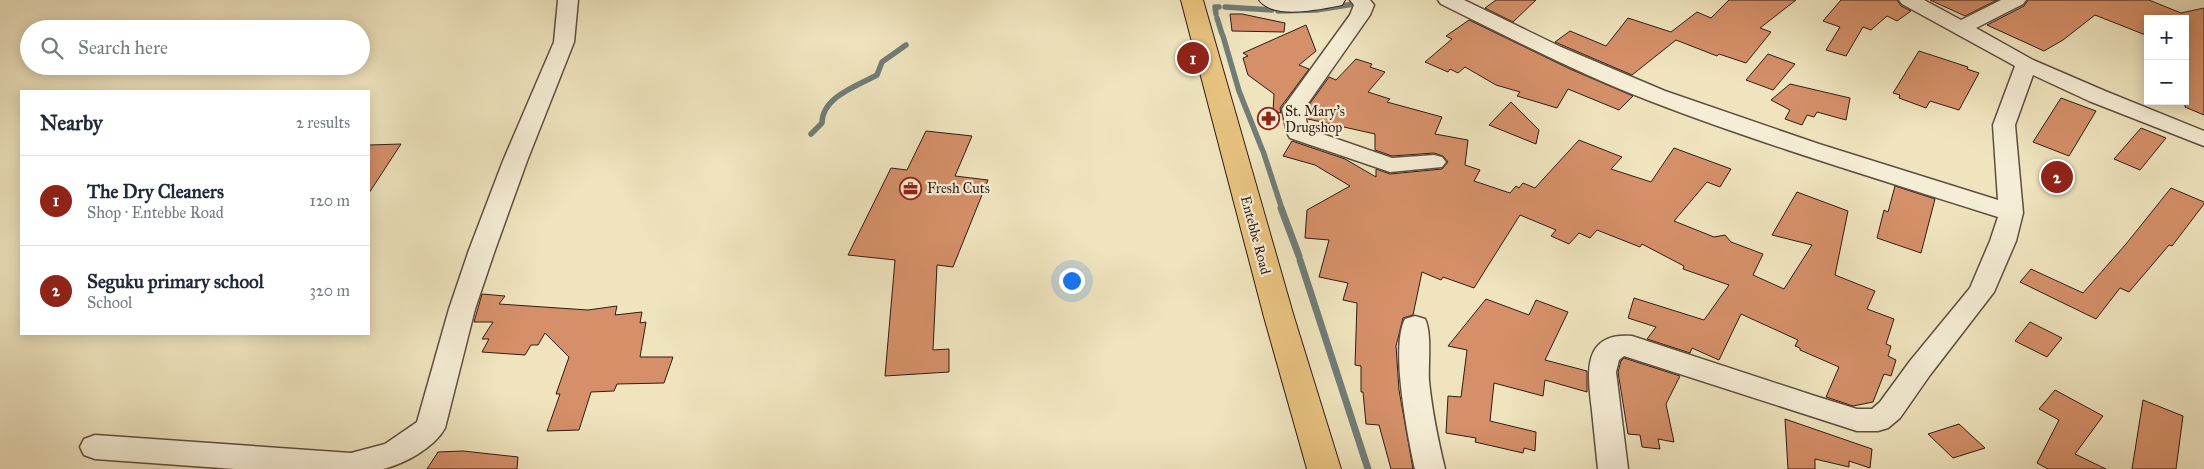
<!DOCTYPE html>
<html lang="en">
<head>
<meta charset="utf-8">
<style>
	:root { --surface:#fff; --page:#f2f2f3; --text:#1f2937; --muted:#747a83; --line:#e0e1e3; --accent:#8f2418 }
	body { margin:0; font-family:"IM FELL Great Primer",serif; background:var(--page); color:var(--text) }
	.controls { position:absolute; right:15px; top:15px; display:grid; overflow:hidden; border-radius:0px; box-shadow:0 2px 12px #0003 }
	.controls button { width:45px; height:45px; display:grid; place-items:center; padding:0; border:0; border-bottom:1px solid var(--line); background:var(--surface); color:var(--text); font:25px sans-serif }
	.you { position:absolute; left:1071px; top:280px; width:18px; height:18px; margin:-12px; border:4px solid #fff; border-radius:50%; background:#1a73e8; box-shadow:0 0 0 8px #1a73e833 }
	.badge { display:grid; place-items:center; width:32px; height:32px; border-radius:50%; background:var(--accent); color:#fff; font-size:16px; font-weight:700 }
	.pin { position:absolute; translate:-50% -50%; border:2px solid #fff; box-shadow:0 1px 5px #0006 }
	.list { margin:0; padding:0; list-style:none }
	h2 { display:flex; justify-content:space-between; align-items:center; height:65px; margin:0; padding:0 20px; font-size:21px }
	h2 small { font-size:16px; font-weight:400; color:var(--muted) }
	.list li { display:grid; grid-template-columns:32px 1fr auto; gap:15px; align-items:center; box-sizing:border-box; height:90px; padding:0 20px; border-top:1px solid var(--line) }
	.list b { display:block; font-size:19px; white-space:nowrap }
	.list p { margin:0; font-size:16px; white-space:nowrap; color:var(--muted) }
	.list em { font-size:16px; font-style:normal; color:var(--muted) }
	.icon { flex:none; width:28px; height:28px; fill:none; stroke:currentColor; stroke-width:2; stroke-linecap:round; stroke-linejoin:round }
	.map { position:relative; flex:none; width:2204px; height:469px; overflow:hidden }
	.search { position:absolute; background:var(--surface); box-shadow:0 2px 12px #0003; left:20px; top:20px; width:350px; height:55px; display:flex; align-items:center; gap:12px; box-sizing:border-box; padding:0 18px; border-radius:28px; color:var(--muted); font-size:19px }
	.panel { position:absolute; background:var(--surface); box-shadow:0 2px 12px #0003; left:20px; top:90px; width:350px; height:245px; border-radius:0px }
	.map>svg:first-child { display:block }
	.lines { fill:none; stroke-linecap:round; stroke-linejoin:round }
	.stream-far1 { stroke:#707d77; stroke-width:5.5 }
	.stream { stroke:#707d77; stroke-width:7 }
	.building { fill:#d59069; stroke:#2f1c15 }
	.street-casing { stroke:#5f4e3f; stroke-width:3 }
	.secondary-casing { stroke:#2f1c15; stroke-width:2 }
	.primary-casing { stroke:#2f1c15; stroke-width:2 }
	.street { fill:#f5edd5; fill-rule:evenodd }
	.secondary { fill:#f5edd5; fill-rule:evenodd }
	.primary { fill:#e8c27f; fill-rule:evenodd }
	.labels { text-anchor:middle; stroke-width:4.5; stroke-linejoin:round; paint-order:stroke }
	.poi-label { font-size:14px; fill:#2f1c15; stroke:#f5edd5; text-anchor:start }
	.street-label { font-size:14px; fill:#2f1c15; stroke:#f5edd5 }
</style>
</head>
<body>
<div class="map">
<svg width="2204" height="469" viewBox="0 0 2204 469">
	<rect width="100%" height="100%" fill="#efe4be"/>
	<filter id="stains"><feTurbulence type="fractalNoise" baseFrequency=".004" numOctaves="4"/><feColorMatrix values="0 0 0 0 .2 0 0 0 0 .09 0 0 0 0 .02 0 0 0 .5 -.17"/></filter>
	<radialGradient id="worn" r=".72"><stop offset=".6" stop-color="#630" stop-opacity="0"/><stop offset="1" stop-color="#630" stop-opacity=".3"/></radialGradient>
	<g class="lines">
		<g class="stream-far1">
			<polyline points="1225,7 1272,10"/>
			<polyline points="1278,11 1316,10 1354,4"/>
			<polyline points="1216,14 1215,7 1219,7"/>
			<polyline points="1217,18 1222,34"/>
			<polyline points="1223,36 1239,91 1262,149"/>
			<path d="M811,134L822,123C822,97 857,86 877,75L882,62L906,45"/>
			<polyline points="1263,151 1282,209"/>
		</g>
		<g class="stream">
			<polyline points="1281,208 1299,256"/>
			<polyline points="1300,260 1368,469"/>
		</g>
	</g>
	<g class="building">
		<polygon points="1496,0 1536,0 1513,22 1485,8"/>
		<polygon points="1729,0 1796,0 1760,28 1771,32 1746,63 1719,54 1717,56 1676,40 1632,75 1555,42 1570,31 1606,46 1628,18 1671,32 1697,12 1711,18"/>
		<polygon points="1841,0 1897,0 1901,6 1911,11 1897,21 1887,16 1871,30 1863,27 1846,56 1826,50 1840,27 1823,21"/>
		<polygon points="1930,0 1997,0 1965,16"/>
		<polygon points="2028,0 2149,0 2181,13 2204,8 2204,115 2185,107 2185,19 2148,19 2148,36 2095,15 2063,40 2044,51 1987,25 2024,6"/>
		<polygon points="1230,14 1242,14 1285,23 1284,32 1232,31"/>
		<polygon points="1469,20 1570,69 1633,96 1619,110 1568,89 1557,108 1517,96 1520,92 1496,85 1465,67 1458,73 1450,69 1448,72 1425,62 1452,39 1446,36"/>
		<polygon points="1306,25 1316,51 1299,65 1309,69 1280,108 1281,113 1273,111 1274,94 1248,75 1243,58 1248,56 1243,53"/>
		<polygon points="1919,51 1968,67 1967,69 1979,73 1959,110 1930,101 1926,108 1899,98 1900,95 1893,93"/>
		<polygon points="1768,54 1795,64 1773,90 1746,80"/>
		<polygon points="1356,59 1372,64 1370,67 1385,72 1368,92 1390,99 1387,102 1442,117 1435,134 1468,140 1465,165 1480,170 1474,181 1510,193 1516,186 1519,188 1523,183 1535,188 1579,140 1622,157 1611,169 1651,182 1674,148 1731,169 1720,187 1707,182 1674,221 1714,237 1725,235 1731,242 1763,254 1753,275 1784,289 1812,245 1772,235 1797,192 1848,211 1835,275 1875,291 1867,309 1894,319 1886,344 1891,346 1888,356 1896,360 1891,376 1884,374 1873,402 1853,406 1826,397 1839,367 1800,350 1800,348 1795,346 1798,340 1741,314 1719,360 1692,348 1690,353 1647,339 1656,327 1628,318 1634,298 1704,320 1729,285 1683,269 1684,266 1642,244 1640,247 1597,230 1590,238 1579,233 1569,244 1551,236 1556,230 1520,215 1474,288 1443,277 1441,280 1422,272 1413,315 1403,318 1396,346 1399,390 1413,469 1391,469 1379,425 1366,424 1363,392 1361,392 1361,366 1355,365 1357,303 1343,300 1348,283 1319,277 1329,240 1305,238 1307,210 1350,186 1315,165 1283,156 1292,141 1345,159 1376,177 1376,169 1390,174 1442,169 1448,162 1443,156 1434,153 1392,156 1375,150 1375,134 1308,119 1306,109 1329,77 1336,80"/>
		<polygon points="1790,84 1850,98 1846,120 1817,112 1814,117 1807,115 1802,125 1785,119 1790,110 1771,100"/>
		<polygon points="2061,98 2096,111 2069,156 2033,142"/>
		<polygon points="1511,102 1539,130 1536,144 1489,125"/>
		<polygon points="2141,128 2166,138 2140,170 2114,159"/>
		<polygon points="926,131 972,136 955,176 988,180 953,267 937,265 933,350 949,349 949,372 885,376 895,260 848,255 891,168 907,170"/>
		<polygon points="401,144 369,193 369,145"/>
		<polygon points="1895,186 1935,199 1921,253 1877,238 1884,210 1888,212"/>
		<polygon points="2171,188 2204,202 2204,204 2172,246 2169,245 2129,292 2120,288 2096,319 2020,282 2031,269 2083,293 2126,244"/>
		<polygon points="482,294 505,296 499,304 588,310 617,306 615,315 642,312 640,323 646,322 640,357 673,357 664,383 617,384 614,391 591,392 579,430 547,431 560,394 556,394 569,357 545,333 538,345 531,345 525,355 482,352 489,339 482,339 493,322 474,322"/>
		<polygon points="1486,299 1529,315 1536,300 1568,312 1545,360 1587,371 1587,392 1545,380 1543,396 1494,383 1490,421 1536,432 1535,451 1524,448 1523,453 1475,442 1476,438 1446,433 1448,396 1461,397 1467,350 1448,346"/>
		<polygon points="2030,322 2062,338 2047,357 2015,341"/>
		<polygon points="1624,358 1680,376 1666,404 1674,442 1658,439 1660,449 1642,447 1640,435 1628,434 1618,372 1621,361"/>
		<polygon points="2055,390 2103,416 2075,454 2106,469 2048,469 2037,463 2059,420 2039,409"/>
		<polygon points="2143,400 2183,416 2176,469 2132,469"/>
		<polygon points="1785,419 1872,449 1870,468 1849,461 1849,467 1815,459 1815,469 1788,469"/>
		<polygon points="1959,424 1985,448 1953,458 1928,434"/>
		<polygon points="463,451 518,457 517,469 427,469 438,452"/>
	</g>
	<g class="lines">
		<defs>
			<g id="street">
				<path d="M558,0H578L574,42L527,161L495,250L475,309L445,428C434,448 404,464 383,469H235L95,459L84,455L80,447L84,439L95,435L351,453L385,444L417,422L449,309L469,250L503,161L554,42Z"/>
				<polygon points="1350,0 1370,0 1374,5 1370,15 1304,109 1308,129 1392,158 1434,155 1442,157 1446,162 1442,167 1390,172 1290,138 1287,133 1282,109 1350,15 1354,5"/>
				<path d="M1438,0H1464L1561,47L1665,91L1819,144L1998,200L1993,125L2015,66L1902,4L1899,0H1924L1961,20L2001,0H2026L2023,4L1976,28L2033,60L2105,91L2204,131V146L2089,101L2033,75L2015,125L2023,213L2016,241L1994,292L1930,375L1900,418L1888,428L1878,431H1857L1624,356L1619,360L1616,372L1628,469H1598C1596,450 1594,430 1592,411C1588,376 1580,332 1632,336L1815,396L1857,409H1872L1880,402L1910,361L1970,288L1990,241L1998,217C1882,180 1764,145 1650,101C1579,74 1510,38 1441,4Z"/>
				<path d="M1415,316L1425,319C1432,333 1428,364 1429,381C1432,411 1438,440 1445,469H1415C1408,437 1390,347 1405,319Z"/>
			</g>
			<path id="secondary" d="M1259,0H1345L1342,5C1322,9 1273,20 1259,0Z"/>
			<polygon id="primary" points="1181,0 1203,0 1294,317 1341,469 1307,469 1264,317"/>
		</defs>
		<use href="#street" class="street-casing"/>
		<use href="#secondary" class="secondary-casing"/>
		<use href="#primary" class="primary-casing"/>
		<use href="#street" class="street"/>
		<use href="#secondary" class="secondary"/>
		<use href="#primary" class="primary"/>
	</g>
	<defs>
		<symbol id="pharmacy-ring" viewBox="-11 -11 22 22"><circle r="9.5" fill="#f5edd5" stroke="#8f2418" stroke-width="1.5"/><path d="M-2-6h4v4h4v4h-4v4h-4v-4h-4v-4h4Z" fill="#8f2418"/></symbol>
		<symbol id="office-ring" viewBox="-11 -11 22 22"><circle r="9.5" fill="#f5edd5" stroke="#8f2418" stroke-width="1.5"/><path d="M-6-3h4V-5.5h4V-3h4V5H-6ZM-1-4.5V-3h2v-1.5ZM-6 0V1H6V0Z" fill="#8f2418"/></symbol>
	</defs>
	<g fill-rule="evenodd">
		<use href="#pharmacy-ring" x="1256" y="106" width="25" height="25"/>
		<use href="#office-ring" x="898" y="176" width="25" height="25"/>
	</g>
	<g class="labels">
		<g class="poi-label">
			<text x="1285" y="116">St. Mary's<tspan x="1285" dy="16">Drugshop</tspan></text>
			<text x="927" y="193">Fresh Cuts</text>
		</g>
		<g class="street-label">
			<text transform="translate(1256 235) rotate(75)" y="5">Entebbe Road</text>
		</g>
	</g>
	<rect width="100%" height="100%" filter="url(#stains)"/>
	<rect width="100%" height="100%" fill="url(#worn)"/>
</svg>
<div class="controls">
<button>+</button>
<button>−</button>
</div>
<div class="you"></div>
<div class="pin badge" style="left:1193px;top:58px">1</div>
<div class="pin badge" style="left:2057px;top:177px">2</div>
<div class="search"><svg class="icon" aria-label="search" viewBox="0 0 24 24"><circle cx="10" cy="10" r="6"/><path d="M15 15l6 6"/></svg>Search here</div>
<section class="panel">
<h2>Nearby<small>2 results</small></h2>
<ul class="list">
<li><span class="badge">1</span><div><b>The Dry Cleaners</b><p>Shop · Entebbe Road</p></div><em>120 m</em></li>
<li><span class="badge">2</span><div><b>Seguku primary school</b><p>School</p></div><em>320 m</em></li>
</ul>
</section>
</div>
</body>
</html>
